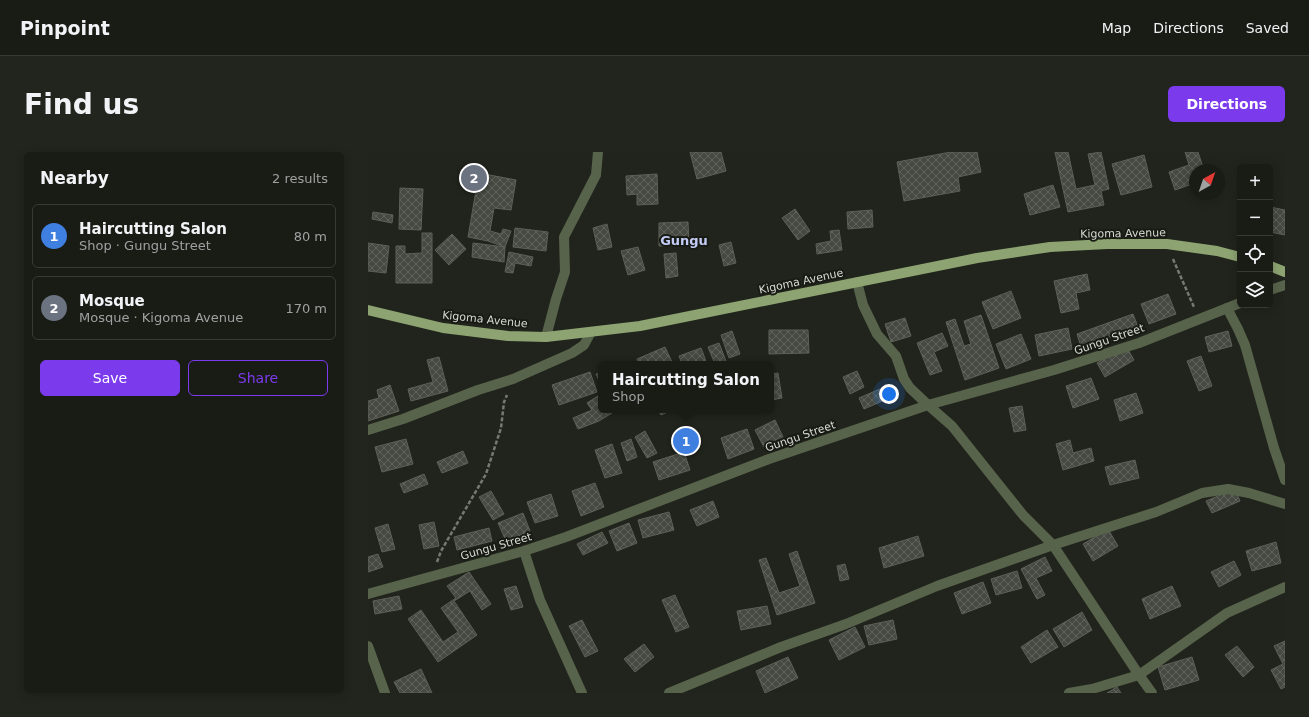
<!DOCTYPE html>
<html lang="en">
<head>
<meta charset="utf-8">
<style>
	:root { --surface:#191b15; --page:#22241e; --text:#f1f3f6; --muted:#9fa1a0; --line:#373934; --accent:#7c3aed }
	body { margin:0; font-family:"DejaVu Sans",sans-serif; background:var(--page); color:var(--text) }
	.controls { position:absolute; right:12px; top:12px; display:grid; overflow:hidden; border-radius:6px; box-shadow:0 2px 10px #0003 }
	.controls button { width:36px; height:36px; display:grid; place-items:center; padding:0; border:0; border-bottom:1px solid var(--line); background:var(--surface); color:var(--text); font:20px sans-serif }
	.compass { position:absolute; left:821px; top:12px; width:36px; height:36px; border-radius:50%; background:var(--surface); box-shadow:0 2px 10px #0003; rotate:40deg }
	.you { position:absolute; left:521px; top:242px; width:14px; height:14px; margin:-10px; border:3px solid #fff; border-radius:50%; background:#1a73e8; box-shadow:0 0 0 6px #1a73e833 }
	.badge { display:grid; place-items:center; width:26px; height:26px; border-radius:50%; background:var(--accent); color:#fff; font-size:13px; font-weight:700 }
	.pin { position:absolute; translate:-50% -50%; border:2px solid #fff; box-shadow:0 1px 4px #0006 }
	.popup { position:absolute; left:230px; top:209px; width:176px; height:52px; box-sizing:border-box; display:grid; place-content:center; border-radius:6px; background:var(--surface); filter:drop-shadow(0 1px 3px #0005); font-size:13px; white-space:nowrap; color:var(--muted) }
	.popup b { font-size:15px; color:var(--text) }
	.popup::after { content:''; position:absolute; left:50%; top:100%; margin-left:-8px; border:8px solid transparent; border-top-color:var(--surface) }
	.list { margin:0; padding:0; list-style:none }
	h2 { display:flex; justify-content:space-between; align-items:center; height:52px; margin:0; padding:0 16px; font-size:17px }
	h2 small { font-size:13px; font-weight:400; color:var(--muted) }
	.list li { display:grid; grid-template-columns:26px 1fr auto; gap:12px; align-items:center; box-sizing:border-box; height:64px; margin:0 8px 8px; padding:0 8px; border:1px solid var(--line); border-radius:6px }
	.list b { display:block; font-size:15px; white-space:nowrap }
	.list p { margin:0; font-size:13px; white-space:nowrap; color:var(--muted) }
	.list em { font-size:13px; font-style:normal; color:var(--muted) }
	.actions { display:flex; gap:8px; padding:12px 16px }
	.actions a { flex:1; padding:9px 0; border:1px solid var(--accent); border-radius:6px; text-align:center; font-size:14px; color:var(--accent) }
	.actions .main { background:var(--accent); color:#fff }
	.icon { flex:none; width:22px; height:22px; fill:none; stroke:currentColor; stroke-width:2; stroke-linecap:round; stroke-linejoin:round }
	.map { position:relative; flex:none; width:917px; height:541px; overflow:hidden; border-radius:6px }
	header { display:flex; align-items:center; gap:24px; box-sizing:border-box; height:56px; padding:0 20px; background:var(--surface); border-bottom:1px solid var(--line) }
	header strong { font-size:19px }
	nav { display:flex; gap:22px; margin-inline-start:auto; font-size:14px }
	.intro { display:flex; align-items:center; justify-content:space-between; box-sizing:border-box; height:96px; padding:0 24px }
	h1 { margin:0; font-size:28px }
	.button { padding:10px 18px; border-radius:6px; background:var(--accent); color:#fff; font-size:14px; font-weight:700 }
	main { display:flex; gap:24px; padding:0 24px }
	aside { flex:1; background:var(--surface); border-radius:6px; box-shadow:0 2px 10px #0003 }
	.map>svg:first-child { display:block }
	.building { fill:url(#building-cross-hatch); stroke:#5c6057 }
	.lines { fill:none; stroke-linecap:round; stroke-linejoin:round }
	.path { stroke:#767972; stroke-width:2.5; stroke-dasharray:4 2; stroke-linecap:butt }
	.minor { stroke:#58634b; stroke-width:10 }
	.primary { stroke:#8da472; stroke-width:10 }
	.labels { text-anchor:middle; stroke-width:4; stroke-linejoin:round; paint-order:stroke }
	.street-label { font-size:11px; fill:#d8dad5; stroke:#171b13 }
	.quarter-label { font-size:13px; font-weight:bold; fill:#c4cbf5; stroke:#171b13 }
</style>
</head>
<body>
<header>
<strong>Pinpoint</strong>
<nav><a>Map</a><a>Directions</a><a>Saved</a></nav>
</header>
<div class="intro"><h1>Find us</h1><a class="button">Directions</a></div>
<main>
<aside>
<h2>Nearby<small>2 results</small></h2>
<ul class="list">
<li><span class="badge" style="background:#3f7fe0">1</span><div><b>Haircutting Salon</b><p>Shop · Gungu Street</p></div><em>80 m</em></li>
<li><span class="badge" style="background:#6b7280">2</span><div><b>Mosque</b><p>Mosque · Kigoma Avenue</p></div><em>170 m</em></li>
</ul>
<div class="actions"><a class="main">Save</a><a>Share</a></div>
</aside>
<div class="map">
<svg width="917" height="541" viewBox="0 0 917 541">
	<defs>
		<pattern id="building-cross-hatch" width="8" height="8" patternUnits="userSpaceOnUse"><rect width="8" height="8" fill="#454941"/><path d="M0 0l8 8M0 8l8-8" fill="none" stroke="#5f635c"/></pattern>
	</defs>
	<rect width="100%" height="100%" fill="#21241c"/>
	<g class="building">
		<polygon points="322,0 353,0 358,19 329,27"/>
		<polygon points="583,0 609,0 613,20 590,25 592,39 536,49 529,10"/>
		<polygon points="687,0 700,0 708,37 727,33 720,2 733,0 741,37 733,39 736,53 700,60"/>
		<polygon points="817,0 830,0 836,18 827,18 827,31 807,38 801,20 821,13"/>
		<polygon points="776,3 784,35 753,43 744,12"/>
		<polygon points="111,21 148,28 143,58 126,56 122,79 133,82 135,77 143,79 137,95 120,89 100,85"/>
		<polygon points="289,22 290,52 269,53 269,42 259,43 258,24"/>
		<polygon points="685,33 692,55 662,63 656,42"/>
		<polygon points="32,36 55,37 53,78 31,77"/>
		<polygon points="902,55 917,58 917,83 902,80"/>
		<polygon points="427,57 442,79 430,88 414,66"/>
		<polygon points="504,58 505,75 480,77 479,60"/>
		<polygon points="5,60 25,63 24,71 4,67"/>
		<polygon points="320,70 321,93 291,94 291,71"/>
		<polygon points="239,72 244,95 230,98 225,76"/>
		<polygon points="147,76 180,80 178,99 145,95"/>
		<polygon points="471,78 474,98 449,102 448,92 463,89 462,79"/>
		<polygon points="54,81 64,81 64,131 28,131 28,94 37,94 37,102 54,101"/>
		<polygon points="84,82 98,97 81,113 67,98"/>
		<polygon points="363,90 368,111 356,114 351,93"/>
		<polygon points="0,91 21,94 18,121 0,119"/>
		<polygon points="105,91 137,95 136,110 104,105"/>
		<polygon points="270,95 277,118 260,123 253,99"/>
		<polygon points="141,100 165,105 163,114 147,111 145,121 137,120"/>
		<polygon points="308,101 310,124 298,126 296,102"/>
		<polygon points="719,122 722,138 708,141 711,157 693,161 686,129"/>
		<polygon points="643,139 653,166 625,177 614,150"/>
		<polygon points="800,142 808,162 781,172 773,152"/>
		<polygon points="765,162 770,175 713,195 709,182"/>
		<polygon points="613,163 631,216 597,228 578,170 587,167 596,194 603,192 596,169"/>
		<polygon points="537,166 543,184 523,190 517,172"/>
		<polygon points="700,176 704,197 671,204 667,183"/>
		<polygon points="401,178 440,178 441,201 401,202"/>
		<polygon points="364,179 372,202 361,206 353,183"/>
		<polygon points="860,179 864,194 841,200 837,185"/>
		<polygon points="574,181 580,194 566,200 574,219 562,223 549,191"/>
		<polygon points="653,182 663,207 638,217 628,192"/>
		<polygon points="351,191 353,196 359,212 347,212 340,195"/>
		<polygon points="758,194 766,208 737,225 729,211"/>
		<polygon points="297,195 305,212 271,212 269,207"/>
		<polygon points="333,196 339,212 314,212 311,204"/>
		<polygon points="833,204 844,234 831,239 819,209"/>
		<polygon points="71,205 80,239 43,249 40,237 65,230 59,208"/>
		<polygon points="489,219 496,235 482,242 475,225"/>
		<polygon points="222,220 229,240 191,253 184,233"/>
		<polygon points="233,221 233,233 228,222"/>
		<polygon points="410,221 414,246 403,248 403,222"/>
		<polygon points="723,226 731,247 705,256 698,234"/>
		<polygon points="22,233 31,259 0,269 0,249 11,246 9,238"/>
		<polygon points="521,233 526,244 496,257 491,246"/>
		<polygon points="768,241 775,261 752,269 746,248"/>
		<polygon points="233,242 233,258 246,258 247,259 231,269 210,277 205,266 224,258 219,251"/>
		<polygon points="654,254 658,278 646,280 641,256"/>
		<polygon points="290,258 304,258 293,263"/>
		<polygon points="407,268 415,285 396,295 387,278"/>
		<polygon points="379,277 386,297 360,307 353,286"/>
		<polygon points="277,279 289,301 279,306 267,285"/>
		<polygon points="38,287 45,312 14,320 7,295"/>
		<polygon points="263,287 269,305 259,309 253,291"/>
		<polygon points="702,288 705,301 723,296 726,309 695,318 688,292"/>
		<polygon points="244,292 254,321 237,326 227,298"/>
		<polygon points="95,299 100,311 74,321 69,310"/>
		<polygon points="316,300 322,318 291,328 285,310"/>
		<polygon points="767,308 771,326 742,333 737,315"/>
		<polygon points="56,322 60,332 36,341 32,332"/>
		<polygon points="227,331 236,355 213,364 204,339"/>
		<polygon points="867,337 872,349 844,361 838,349"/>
		<polygon points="123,339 136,362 125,368 111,345"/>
		<polygon points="183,342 190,364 167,371 159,350"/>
		<polygon points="345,349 351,365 329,374 322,358"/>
		<polygon points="301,360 306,378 275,386 270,368"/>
		<polygon points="155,361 162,379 138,389 130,371"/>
		<polygon points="66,370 71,394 56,397 51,373"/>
		<polygon points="261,371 269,391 249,399 241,379"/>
		<polygon points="20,372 27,397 14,400 7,376"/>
		<polygon points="121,376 124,389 89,398 86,385"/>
		<polygon points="740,377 750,394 725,409 715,392"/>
		<polygon points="234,380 240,391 215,403 209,392"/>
		<polygon points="550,384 556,404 516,416 511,396"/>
		<polygon points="908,390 913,411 884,419 878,399"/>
		<polygon points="429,399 447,451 409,463 391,408 398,406 411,441 432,434 421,402"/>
		<polygon points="10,402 15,415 0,420 0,405"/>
		<polygon points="677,405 684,419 668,426 677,443 669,447 653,417"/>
		<polygon points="866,409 873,423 851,435 843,420"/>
		<polygon points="477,412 481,427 472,429 469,414"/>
		<polygon points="649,419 654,436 628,443 623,427"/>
		<polygon points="101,420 123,452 114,458 102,439 86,449 109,483 70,510 40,467 53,458 75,490 90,480 73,456 88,446 79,434"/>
		<polygon points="615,430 623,451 594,462 586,441"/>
		<polygon points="148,434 155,455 143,458 136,437"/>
		<polygon points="804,434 813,454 782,467 774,447"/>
		<polygon points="307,443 321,475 308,480 294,448"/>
		<polygon points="31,444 34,457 7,462 5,449"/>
		<polygon points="399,454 403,472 373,478 369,459"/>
		<polygon points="714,460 724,478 696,495 685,477"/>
		<polygon points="214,468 230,499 217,505 201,474"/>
		<polygon points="525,468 529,487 501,493 496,474"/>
		<polygon points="487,475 497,495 471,508 461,488"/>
		<polygon points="679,478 690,495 663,511 653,495"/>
		<polygon points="917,490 917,535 913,537 903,518 915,512 906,494 917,489"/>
		<polygon points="276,492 286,505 267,520 256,507"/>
		<polygon points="869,494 886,515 875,525 857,503"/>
		<polygon points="420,505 430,526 397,541 388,519"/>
		<polygon points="824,505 831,528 797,538 790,515"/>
		<polygon points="53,517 64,541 32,541 26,530"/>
		<polygon points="749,535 753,541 739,541"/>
	</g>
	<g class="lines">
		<g class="path">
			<polyline points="805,107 826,155"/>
			<polyline points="69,410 73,399 118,322 133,276 136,250 139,243"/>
		</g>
		<g class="minor">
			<polyline points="489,130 495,153 509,182 528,204 536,227 542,236 560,253 584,274 655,363 685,393 771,523 784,541"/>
			<polyline points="902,138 917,133"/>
			<polyline points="859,156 870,177 877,193 906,296 917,328"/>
			<polyline points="178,185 188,147 197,120 196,85 228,23 230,0"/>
			<polyline points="0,278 35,267 110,238 145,227 204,201 216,193 223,180"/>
			<polyline points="156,399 172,448 214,541"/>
			<polyline points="0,442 156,399 198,385 401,307 560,253 686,218 771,191 872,151"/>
			<polyline points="0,494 17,541"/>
			<polyline points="301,541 413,495 478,472 569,434 685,393 788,360 834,341 860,337 881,341 917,352"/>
			<polyline points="701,541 724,537 771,523 859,461 917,435"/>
		</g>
		<g class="primary">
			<polyline points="902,114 917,120"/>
			<polyline points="0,158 75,176 140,184 178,185 272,174 609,106 682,95 739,92 799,92 849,99 872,105"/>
		</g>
	</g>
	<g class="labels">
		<g class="street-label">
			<text transform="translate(755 81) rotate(-1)" y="4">Kigoma Avenue</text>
			<text transform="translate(433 129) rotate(-12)" y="4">Kigoma Avenue</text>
			<text transform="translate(117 167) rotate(6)" y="4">Kigoma Avenue</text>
			<text transform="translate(741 187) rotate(-19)" y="4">Gungu Street</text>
			<text transform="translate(432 284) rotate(-19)" y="4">Gungu Street</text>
			<text transform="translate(128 394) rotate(-16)" y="4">Gungu Street</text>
		</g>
		<g class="quarter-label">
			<text x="316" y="93">Gungu</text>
		</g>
	</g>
</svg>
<div class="controls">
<button>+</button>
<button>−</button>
<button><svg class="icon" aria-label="locate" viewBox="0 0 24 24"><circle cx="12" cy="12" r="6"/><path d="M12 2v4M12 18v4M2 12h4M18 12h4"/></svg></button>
<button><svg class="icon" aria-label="layers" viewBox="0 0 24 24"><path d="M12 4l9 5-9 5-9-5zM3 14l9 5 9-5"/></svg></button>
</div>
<svg class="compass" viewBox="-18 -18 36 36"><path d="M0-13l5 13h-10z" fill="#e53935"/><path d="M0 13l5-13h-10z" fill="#9fa1a0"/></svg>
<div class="you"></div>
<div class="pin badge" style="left:318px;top:289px;background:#3f7fe0">1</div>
<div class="popup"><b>Haircutting Salon</b>Shop</div>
<div class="pin badge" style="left:106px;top:26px;background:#6b7280">2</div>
</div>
</main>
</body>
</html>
